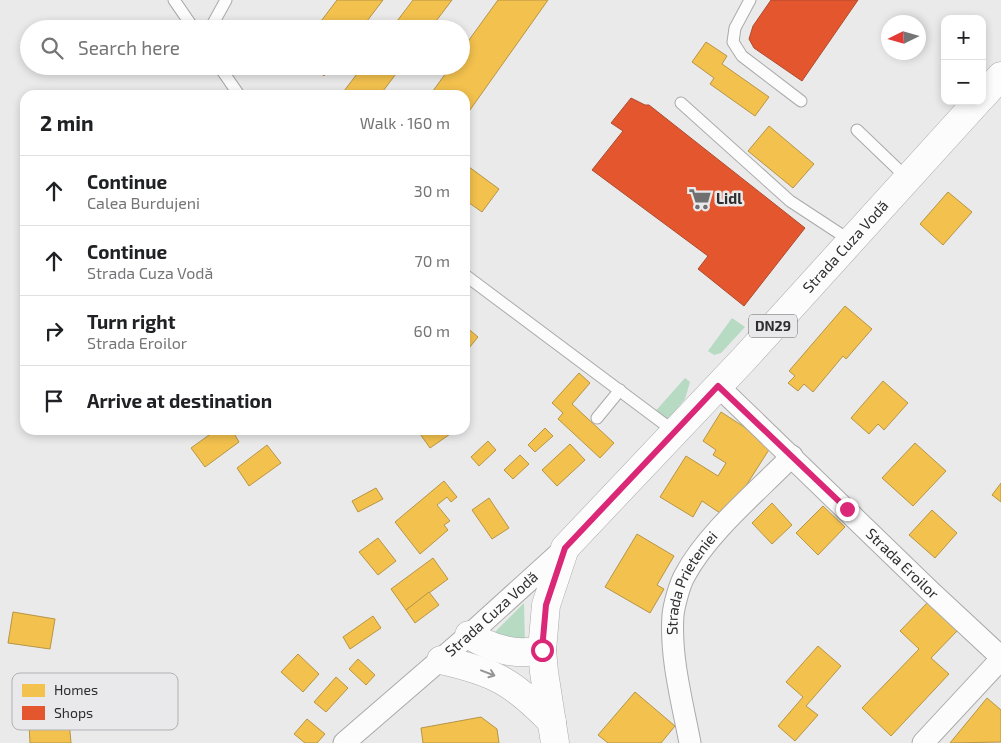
<!DOCTYPE html>
<html lang="en">
<head>
<meta charset="utf-8">
<style>
	:root { --surface:#fff; --page:#f2f2f2; --text:#202124; --muted:#757577; --line:#e0e0e0 }
	body { margin:0; font-family:"Exo 2",sans-serif; background:var(--page); color:var(--text) }
	.controls { position:absolute; right:15px; top:15px; display:grid; overflow:hidden; border-radius:10px; box-shadow:0 2px 8px #0003 }
	.controls button { width:45px; height:45px; display:grid; place-items:center; padding:0; border:0; border-bottom:1px solid var(--line); background:var(--surface); color:var(--text); font:25px sans-serif }
	.compass { position:absolute; left:881px; top:15px; width:45px; height:45px; border-radius:50%; background:var(--surface); box-shadow:0 2px 8px #0003; rotate:265deg }
	.stop { position:absolute; width:15px; height:15px; margin:-11px; border:4px solid #db2777; border-radius:50%; background:#fff }
	.stop.end { background:#db2777; border-color:#fff; box-shadow:0 1px 5px #0008 }
	.list { margin:0; padding:0; list-style:none }
	h2 { display:flex; justify-content:space-between; align-items:center; height:65px; margin:0; padding:0 20px; font-size:21px }
	h2 small { font-size:16px; font-weight:400; color:var(--muted) }
	.list li { display:grid; grid-template-columns:32px 1fr auto; gap:15px; align-items:center; box-sizing:border-box; height:70px; padding:0 20px; border-top:1px solid var(--line) }
	.list b { display:block; font-size:19px; white-space:nowrap }
	.list p { margin:0; font-size:16px; white-space:nowrap; color:var(--muted) }
	.list em { font-size:16px; font-style:normal; color:var(--muted) }
	.icon { flex:none; width:28px; height:28px; fill:none; stroke:currentColor; stroke-width:2; stroke-linecap:round; stroke-linejoin:round }
	.map { position:relative; flex:none; width:1001px; height:743px; overflow:hidden }
	.search { position:absolute; background:var(--surface); box-shadow:0 2px 8px #0003; left:20px; top:20px; width:450px; height:55px; display:flex; align-items:center; gap:12px; box-sizing:border-box; padding:0 18px; border-radius:28px; color:var(--muted); font-size:19px }
	.panel { position:absolute; background:var(--surface); box-shadow:0 2px 8px #0003; left:20px; top:90px; width:450px; height:345px; border-radius:15px }
	.map>svg:first-child { display:block }
	.green { fill:#b6dac2 }
	.homes { fill:#f2c14e; stroke:#b79545 }
	.shops { fill:#e4572e; stroke:#ad4b2e }
	.lines { fill:none; stroke-linecap:round; stroke-linejoin:round }
	.lane-casing { stroke:#aaaaab; stroke-width:13 }
	.street-casing { stroke:#aaaaab; stroke-width:23 }
	.primary-casing { stroke:#aaaaab; stroke-width:29 }
	.lane { stroke:#fcfcfc; stroke-width:11 }
	.street { stroke:#fcfcfc; stroke-width:21 }
	.primary { stroke:#fcfcfc; stroke-width:28 }
	.oneway { stroke:#959596 }
	.route { stroke:#db2777; stroke-width:6 }
	.labels { text-anchor:middle; stroke-width:5; stroke-linejoin:round; paint-order:stroke }
	.shield { fill:#e9e9eb; stroke:#666667; stroke-width:1 }
	.shield-label { font-size:14px; font-weight:bold; fill:#2e2e2f }
	.poi-label { font-size:15px; font-weight:bold; fill:#2e2e2f; stroke:#e9e9eb; text-anchor:start }
	.street-label { font-size:15px; fill:#2e2e2f; stroke:#e9e9eb }
	.key { fill:#e9e9eb; stroke:#b1b1b3; stroke-width:1 }
	.key-label { font-size:14px; fill:#2e2e2f }
</style>
</head>
<body>
<div class="map">
<svg width="1001" height="743" viewBox="0 0 1001 743">
	<rect width="100%" height="100%" fill="#eaeaea"/>
	<g class="green">
		<polygon points="732,318 745,327 721,353 714,355 708,351"/>
		<polygon points="685,378 690,382 685,399 664,424 652,415"/>
		<polygon points="524,603 525,646 492,635"/>
	</g>
	<g class="homes">
		<polygon points="337,0 383,0 361,29 315,29"/>
		<polygon points="413,0 452,0 430,29 391,29"/>
		<polygon points="498,0 548,0 465,117 465,95 430,95 451,66 461,66 461,51"/>
		<polygon points="706,42 727,56 722,64 769,97 755,116 710,84 714,78 692,62"/>
		<polygon points="312,66 332,66 324,76"/>
		<polygon points="363,66 402,66 380,95 350,95 344,91"/>
		<polygon points="769,126 814,164 793,188 748,151"/>
		<polygon points="465,164 499,189 482,212 465,200"/>
		<polygon points="948,192 972,212 943,245 920,224"/>
		<polygon points="845,306 872,329 846,359 843,356 813,392 804,384 798,391 788,383 795,376 789,371"/>
		<polygon points="465,326 478,337 465,353"/>
		<polygon points="579,373 590,383 572,404 614,443 600,458 558,419 563,413 552,403"/>
		<polygon points="883,381 908,403 884,430 878,424 869,434 851,418"/>
		<polygon points="721,412 772,445 726,517 702,501 693,517 660,497 686,456 718,476 726,463 713,455 716,450 703,441"/>
		<polygon points="545,428 553,436 535,452 528,445"/>
		<polygon points="216,430 232,430 239,442 205,467 191,448"/>
		<polygon points="420,430 456,430 430,448 418,431"/>
		<polygon points="488,441 496,450 479,466 471,457"/>
		<polygon points="915,443 946,471 913,506 882,478"/>
		<polygon points="570,444 585,460 557,486 542,470"/>
		<polygon points="267,445 281,463 249,486 237,468"/>
		<polygon points="520,455 529,464 513,479 504,470"/>
		<polygon points="444,481 457,497 451,502 447,497 437,505 450,521 444,525 448,530 420,554 395,522"/>
		<polygon points="1001,483 1001,502 992,495"/>
		<polygon points="376,488 383,499 358,512 352,501"/>
		<polygon points="489,498 509,528 492,539 472,510"/>
		<polygon points="772,503 792,525 772,544 752,523"/>
		<polygon points="823,506 845,527 818,555 796,533"/>
		<polygon points="932,510 957,533 935,558 909,535"/>
		<polygon points="637,534 674,556 657,585 664,589 650,613 605,587"/>
		<polygon points="378,538 396,561 378,575 359,552"/>
		<polygon points="433,558 448,579 406,610 391,589"/>
		<polygon points="429,592 439,605 415,623 406,610"/>
		<polygon points="928,602 958,630 931,658 949,674 891,736 862,708 919,649 900,631"/>
		<polygon points="13,612 55,619 50,649 8,643"/>
		<polygon points="373,616 381,628 350,649 343,637"/>
		<polygon points="818,646 841,666 806,706 818,715 795,741 778,726 803,697 786,682"/>
		<polygon points="298,654 319,674 303,692 281,672"/>
		<polygon points="358,659 375,675 366,685 349,669"/>
		<polygon points="336,677 348,688 326,712 314,702"/>
		<polygon points="635,692 675,726 661,743 608,743 598,735"/>
		<polygon points="987,698 1001,710 1001,742 950,743"/>
		<polygon points="481,717 497,729 499,743 423,743 421,728"/>
		<polygon points="307,719 325,734 317,743 305,743 294,734"/>
		<polygon points="69,721 71,743 30,743 29,724"/>
	</g>
	<g class="shops">
		<polygon points="771,0 858,0 802,81 754,48 749,39 753,26"/>
		<polygon points="631,98 645,105 649,105 805,228 744,306 698,269 708,256 592,170 623,131 611,123"/>
	</g>
	<g class="lines">
		<defs>
			<g id="lane">
				<polyline points="174,0 194,29"/>
				<polyline points="750,0 735,28 733,42 742,56 801,101"/>
				<polyline points="210,29 226,0"/>
				<polyline points="219,66 239,95"/>
				<polyline points="681,103 790,201 851,241"/>
				<polyline points="857,130 908,179"/>
				<polyline points="465,275 675,432"/>
				<polyline points="597,418 620,390"/>
			</g>
			<g id="street">
				<path id="s1" d="M718,386L930,591L1001,657"/>
				<path id="s2" d="M344,743L469,635L565,548"/>
				<path id="s3" d="M690,743C682,701 670,657 673,615C674,605 680,583 685,575C707,533 758,491 792,456"/>
				<polyline points="923,743 1001,659"/>
			</g>
			<g id="primary">
				<polyline points="982,97 1001,76"/>
				<path d="M469,635C493,649 515,656 542,650"/>
				<path d="M441,660C495,672 513,682 552,722"/>
				<path id="s4" d="M555,743L544,672L542,650L546,605L565,548L743,360L978,101"/>
			</g>
		</defs>
		<use href="#lane" class="lane-casing"/>
		<use href="#street" class="street-casing"/>
		<use href="#primary" class="primary-casing"/>
		<use href="#lane" class="lane"/>
		<use href="#street" class="street"/>
		<use href="#primary" class="primary"/>
	</g>
	<defs><path id="oneway-shaft" d="M-6 0H5M1.5-3L5.5 0L1.5 3" fill="none" stroke-width="1.6" stroke-linecap="round" stroke-linejoin="round" transform="scale(1.25)"/></defs>
	<use class="oneway" href="#oneway-shaft" transform="translate(488 673) rotate(21)"/>
	<g class="lines">
		<polyline class="route" points="542,650 546,605 565,548 718,386 847,509"/>
	</g>
	<defs>
		<symbol id="supermarket-bare" viewBox="-9 -9 18 18"><path d="M-6-5.5h2.5l.6 2H6L4.5 2H-2.5L-4.4-4H-6ZM-1.5 3.2a1.3 1.3 0 1 0 .1 0ZM3 3.2a1.3 1.3 0 1 0 .1 0Z" fill="#707070" stroke="#e9e9eb" stroke-width="2.5" paint-order="stroke"/></symbol>
	</defs>
	<g fill-rule="evenodd">
		<use href="#supermarket-bare" x="684" y="183" width="32" height="32"/>
	</g>
	<g class="labels">
		<rect class="shield" x="749" y="314.5" width="48" height="23" rx="4"/>
		<g class="shield-label">
			<text x="773" y="331">DN29</text>
		</g>
		<g class="poi-label">
			<text x="716" y="204">Lidl</text>
		</g>
		<g class="street-label">
			<text dy="5" stroke="none"><textPath href="#s4" startOffset="611">Strada Cuza Vodă</textPath></text>
			<text dy="5" stroke="none"><textPath href="#s1" startOffset="256">Strada Eroilor</textPath></text>
			<text dy="5" stroke="none"><textPath href="#s3" startOffset="166">Strada Prieteniei</textPath></text>
			<text dy="5" stroke="none"><textPath href="#s2" startOffset="196">Strada Cuza Vodă</textPath></text>
		</g>
	</g>
	<rect x="12" y="673" width="166" height="57" rx="8" class="key"/>
	<rect x="22" y="684" width="23" height="13" fill="#f2c14e"/>
	<rect x="22" y="706" width="23" height="14" fill="#e4572e"/>
	<g class="key-label">
		<text x="54" y="695">Homes</text>
		<text x="54" y="718">Shops</text>
	</g>
</svg>
<div class="controls">
<button>+</button>
<button>−</button>
</div>
<svg class="compass" viewBox="-18 -18 36 36"><path d="M0-13l5 13h-10z" fill="#e53935"/><path d="M0 13l5-13h-10z" fill="#757577"/></svg>
<div class="stop" style="left:542px;top:650px"></div>
<div class="stop end" style="left:847px;top:509px"></div>
<div class="search"><svg class="icon" aria-label="search" viewBox="0 0 24 24"><circle cx="10" cy="10" r="6"/><path d="M15 15l6 6"/></svg>Search here</div>
<section class="panel">
<h2>2 min<small>Walk · 160 m</small></h2>
<ul class="list">
<li><svg class="icon" aria-label="ahead" viewBox="0 0 24 24"><path d="M12 20V5M6 11l6-6 6 6"/></svg><div><b>Continue</b><p>Calea Burdujeni</p></div><em>30 m</em></li>
<li><svg class="icon" aria-label="ahead" viewBox="0 0 24 24"><path d="M12 20V5M6 11l6-6 6 6"/></svg><div><b>Continue</b><p>Strada Cuza Vodă</p></div><em>70 m</em></li>
<li><svg class="icon" aria-label="right" viewBox="0 0 24 24"><path d="M7 20v-9h11M14 6l5 5-5 5"/></svg><div><b>Turn right</b><p>Strada Eroilor</p></div><em>60 m</em></li>
<li><svg class="icon" aria-label="arrive" viewBox="0 0 24 24"><path d="M6 21V4h12l-3 4 3 4H6"/></svg><div><b>Arrive at destination</b></div></li>
</ul>
</section>
</div>
</body>
</html>
